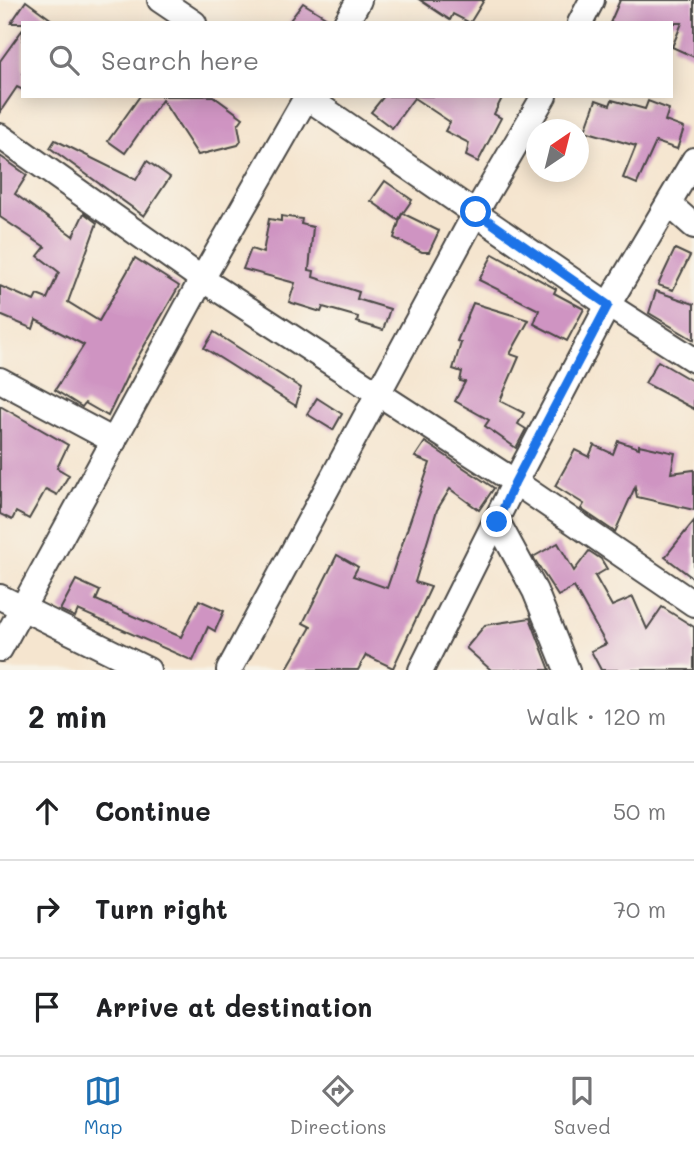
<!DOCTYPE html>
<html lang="en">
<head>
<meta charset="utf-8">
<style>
	:root { --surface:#fff; --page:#f6f6f6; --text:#202124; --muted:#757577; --line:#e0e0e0; --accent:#1f6fb2 }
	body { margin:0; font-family:Mali,sans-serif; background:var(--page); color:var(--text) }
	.compass { position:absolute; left:526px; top:119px; width:63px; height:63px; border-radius:50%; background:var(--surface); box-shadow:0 4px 18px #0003; rotate:35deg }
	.stop { position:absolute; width:21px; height:21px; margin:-16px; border:5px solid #1a73e8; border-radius:50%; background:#fff }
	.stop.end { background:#1a73e8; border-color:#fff; box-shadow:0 2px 7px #0008 }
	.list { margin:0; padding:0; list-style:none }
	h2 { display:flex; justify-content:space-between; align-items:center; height:91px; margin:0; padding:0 28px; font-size:30px }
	h2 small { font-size:23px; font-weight:400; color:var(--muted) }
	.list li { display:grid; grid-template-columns:46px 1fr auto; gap:21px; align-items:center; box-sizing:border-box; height:98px; padding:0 28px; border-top:2px solid var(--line) }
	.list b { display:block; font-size:26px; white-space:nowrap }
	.list em { font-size:23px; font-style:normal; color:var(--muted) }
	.icon { flex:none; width:38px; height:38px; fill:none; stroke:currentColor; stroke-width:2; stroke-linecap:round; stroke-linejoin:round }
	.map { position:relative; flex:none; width:694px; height:670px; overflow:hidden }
	.search { position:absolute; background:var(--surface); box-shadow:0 4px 18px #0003; left:21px; right:21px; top:21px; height:77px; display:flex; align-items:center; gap:18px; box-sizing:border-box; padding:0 24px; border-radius:0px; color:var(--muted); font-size:26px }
	.sheet { height:385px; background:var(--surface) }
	nav { display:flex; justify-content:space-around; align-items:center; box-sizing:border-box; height:98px; border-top:2px solid var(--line); background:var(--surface); font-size:19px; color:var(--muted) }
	nav a { display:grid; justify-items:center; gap:4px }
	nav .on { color:var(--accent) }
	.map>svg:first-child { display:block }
	.building { fill:#cf94c2 }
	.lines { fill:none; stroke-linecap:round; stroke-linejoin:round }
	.minor-casing { stroke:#494744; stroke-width:28 }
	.minor { stroke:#fff; stroke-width:24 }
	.route { stroke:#1a73e8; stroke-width:9 }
</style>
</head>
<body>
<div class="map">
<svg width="694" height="670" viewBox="0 0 694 670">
	<rect width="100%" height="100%" fill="#f7f3e8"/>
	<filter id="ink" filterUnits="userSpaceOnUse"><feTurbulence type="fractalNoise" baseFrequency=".0143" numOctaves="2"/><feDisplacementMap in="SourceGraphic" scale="14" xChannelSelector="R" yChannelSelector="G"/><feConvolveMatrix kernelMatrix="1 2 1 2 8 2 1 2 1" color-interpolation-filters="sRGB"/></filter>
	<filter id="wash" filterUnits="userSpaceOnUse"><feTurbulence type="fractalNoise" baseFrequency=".00686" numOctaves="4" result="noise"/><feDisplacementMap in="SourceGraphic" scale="28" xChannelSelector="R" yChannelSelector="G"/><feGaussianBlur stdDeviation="1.57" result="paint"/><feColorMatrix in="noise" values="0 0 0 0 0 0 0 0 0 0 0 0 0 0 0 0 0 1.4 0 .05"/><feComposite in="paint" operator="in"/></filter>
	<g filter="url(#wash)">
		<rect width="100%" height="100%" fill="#f5e5cf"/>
		<g id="blocks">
			<g class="building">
				<polygon points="420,0 484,0 470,23 453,14 450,20"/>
				<polygon points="620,0 694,0 694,57 672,47 682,23 610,23"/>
				<polygon points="26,1 56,23 11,23"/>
				<polygon points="303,3 332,21 331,23 288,23"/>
				<polygon points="23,29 23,90 17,87 0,112 0,61"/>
				<polygon points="140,96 213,96 243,118 238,125 241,141 238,145 198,155 162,100 125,153 108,141"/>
				<polygon points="384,96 503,96 494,114 501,118 478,162 466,156 469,143 445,131 450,122 414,98 392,128 384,122 371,112"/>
				<polygon points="596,100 610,105 612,100 645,109 648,101 669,109 665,121 684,128 677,149 656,142 637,184 623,178 636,146 585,131"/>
				<polygon points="55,140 136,180 147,161 170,177 144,216 50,148"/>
				<polygon points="0,156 27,175 15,194 73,236 84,213 97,223 68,302 99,321 135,258 179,286 128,374 108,416 85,403 82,407 55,390 84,345 36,320 33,329 0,315 0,286 34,301 37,295 47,299 59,272 38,256 45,247 0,217"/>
				<polygon points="385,181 412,200 398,220 371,201"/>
				<polygon points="402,213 439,231 429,252 422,252 394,238"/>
				<polygon points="281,216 302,219 301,224 313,227 309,270 314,271 313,277 359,292 357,299 390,309 383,330 357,322 358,317 323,307 321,312 289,302 295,283 243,269 251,249 263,253 269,219 281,221"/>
				<polygon points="675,249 690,256 673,290 658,285"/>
				<polygon points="493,254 556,289 554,293 584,309 567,341 534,324 539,310 479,280"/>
				<polygon points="656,291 694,304 694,340 649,313"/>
				<polygon points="473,303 529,320 510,354 519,357 500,401 524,413 518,424 526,429 516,448 485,426 489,420 455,401 465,382 460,381 462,372 453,369 461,343 457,341"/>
				<polygon points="214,332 301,388 296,406 204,348"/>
				<polygon points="658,361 694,382 694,409 645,383"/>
				<polygon points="317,398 342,414 333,430 307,414"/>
				<polygon points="0,406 68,445 57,468 69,475 57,495 46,489 29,519 16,512 12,520 0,514"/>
				<polygon points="618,441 639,448 639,445 675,453 671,473 694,470 694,510 637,497 635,487 615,532 581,509 584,504 555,486 575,450 589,457 594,445 613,454"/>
				<polygon points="425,442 494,488 479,510 450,489 437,510 415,582 431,587 393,668 366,655 358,670 286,670 311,627 303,623 337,555 358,567 353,576 387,588 430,463 415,457"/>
				<polygon points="694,521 694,579 665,557"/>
				<polygon points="558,543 574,571 589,551 601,559 607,569 595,576 612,606 633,597 647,629 662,607 694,627 694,670 601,670 591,651 606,644 574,587 558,596 533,557"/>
				<polygon points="76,580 100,591 96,600 181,637 199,600 224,611 215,631 208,627 193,661 78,610 75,617 60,610"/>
				<polygon points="530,618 550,670 491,670 466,648 485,625"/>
			</g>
		</g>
	</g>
	<g filter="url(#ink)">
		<use href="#blocks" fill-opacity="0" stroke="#494744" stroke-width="2"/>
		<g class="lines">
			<defs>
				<g id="minor">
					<polyline points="160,0 194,23"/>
					<polyline points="346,23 359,0"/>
					<polyline points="580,23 592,0"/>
					<polyline points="305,96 608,305 694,360"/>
					<polyline points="0,136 202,279 515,482 694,604"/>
					<polyline points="669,204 694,226"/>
					<polyline points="0,380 114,441"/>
					<polyline points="497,521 535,591 567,670"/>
					<polyline points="0,597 148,670"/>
					<polyline points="0,649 202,279 307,96"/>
					<polyline points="229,670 476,212 544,96"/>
					<polyline points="421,670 515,482 608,305 694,160"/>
				</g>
			</defs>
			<use href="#minor" class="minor-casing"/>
			<use href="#minor" class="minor"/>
		</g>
	</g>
	<g class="lines" filter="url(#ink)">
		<polyline class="route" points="476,212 608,305 515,482 497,522"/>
	</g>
</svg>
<svg class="compass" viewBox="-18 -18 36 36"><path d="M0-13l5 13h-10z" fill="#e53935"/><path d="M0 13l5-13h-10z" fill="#757577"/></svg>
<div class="stop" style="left:476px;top:212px"></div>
<div class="stop end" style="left:497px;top:522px"></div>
<div class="search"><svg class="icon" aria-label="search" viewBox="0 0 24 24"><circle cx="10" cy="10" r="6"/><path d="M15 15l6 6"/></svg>Search here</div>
</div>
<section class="sheet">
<h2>2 min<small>Walk · 120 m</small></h2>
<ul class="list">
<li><svg class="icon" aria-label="ahead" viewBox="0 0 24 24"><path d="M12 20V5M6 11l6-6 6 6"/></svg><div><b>Continue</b></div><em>50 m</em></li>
<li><svg class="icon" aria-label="right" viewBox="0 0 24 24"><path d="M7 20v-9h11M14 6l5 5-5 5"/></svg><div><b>Turn right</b></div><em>70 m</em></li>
<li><svg class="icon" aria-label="arrive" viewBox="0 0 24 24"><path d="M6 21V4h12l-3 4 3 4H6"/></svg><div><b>Arrive at destination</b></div></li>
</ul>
</section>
<nav>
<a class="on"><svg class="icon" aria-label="map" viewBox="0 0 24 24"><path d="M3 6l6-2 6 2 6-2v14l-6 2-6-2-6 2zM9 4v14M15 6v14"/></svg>Map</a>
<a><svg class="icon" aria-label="directions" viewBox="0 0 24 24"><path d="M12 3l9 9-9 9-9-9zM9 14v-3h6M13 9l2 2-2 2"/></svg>Directions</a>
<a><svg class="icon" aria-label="saved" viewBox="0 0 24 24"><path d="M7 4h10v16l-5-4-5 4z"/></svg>Saved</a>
</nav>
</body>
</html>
